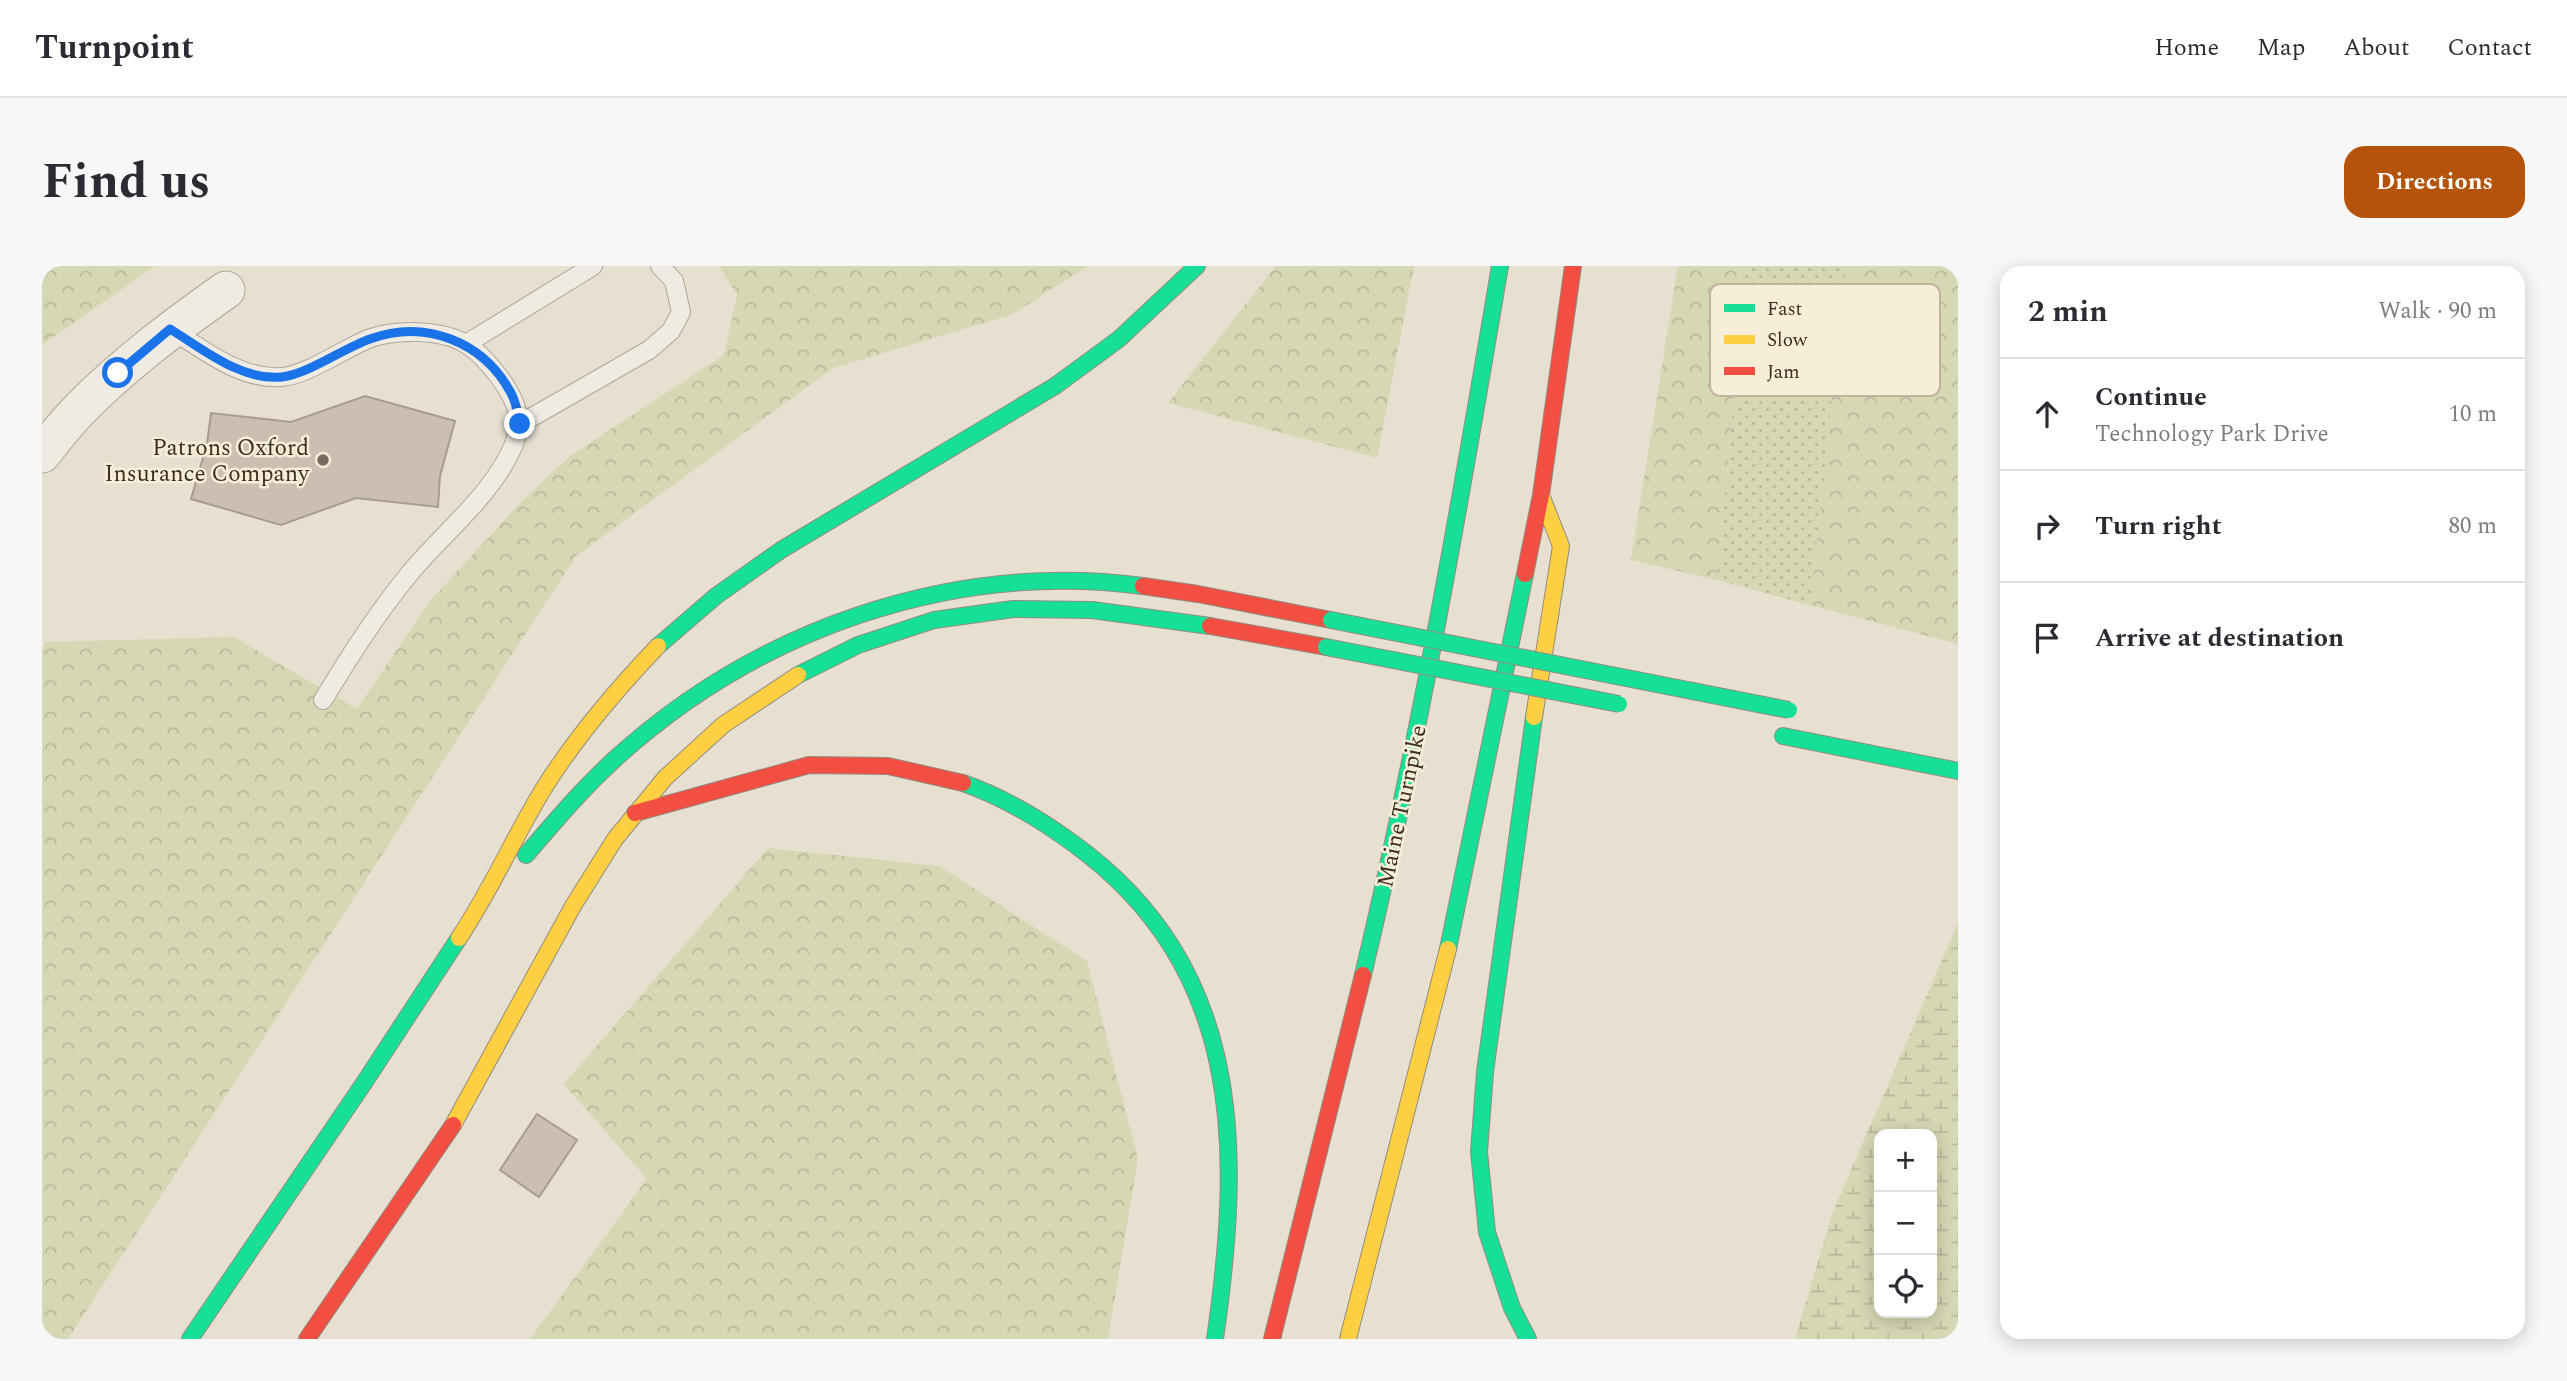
<!DOCTYPE html>
<html lang="en">
<head>
<meta charset="utf-8">
<style>
	:root { --surface:#fff; --page:#f7f7f7; --text:#2b2b33; --muted:#7c7c81; --line:#e1e1e2; --accent:#b45309 }
	body { margin:0; font-family:Spectral,serif; background:var(--page); color:var(--text) }
	.controls { position:absolute; right:21px; bottom:21px; display:grid; overflow:hidden; border-radius:14px; box-shadow:0 4px 18px #0003 }
	.controls button { width:63px; height:63px; display:grid; place-items:center; padding:0; border:0; border-bottom:2px solid var(--line); background:var(--surface); color:var(--text); font:35px sans-serif }
	.stop { position:absolute; width:21px; height:21px; margin:-16px; border:5px solid #1a73e8; border-radius:50%; background:#fff }
	.stop.end { background:#1a73e8; border-color:#fff; box-shadow:0 2px 7px #0008 }
	.list { margin:0; padding:0; list-style:none }
	h2 { display:flex; justify-content:space-between; align-items:center; height:91px; margin:0; padding:0 28px; font-size:30px }
	h2 small { font-size:23px; font-weight:400; color:var(--muted) }
	.list li { display:grid; grid-template-columns:46px 1fr auto; gap:21px; align-items:center; box-sizing:border-box; height:112px; padding:0 28px; border-top:2px solid var(--line) }
	.list b { display:block; font-size:26px; white-space:nowrap }
	.list p { margin:0; font-size:23px; white-space:nowrap; color:var(--muted) }
	.list em { font-size:23px; font-style:normal; color:var(--muted) }
	.icon { flex:none; width:38px; height:38px; fill:none; stroke:currentColor; stroke-width:2; stroke-linecap:round; stroke-linejoin:round }
	.map { position:relative; flex:none; width:1916px; height:1073px; overflow:hidden; border-radius:21px }
	header { display:flex; align-items:center; gap:42px; box-sizing:border-box; height:98px; padding:0 35px; background:var(--surface); border-bottom:2px solid var(--line) }
	header strong { font-size:33px }
	nav { display:flex; gap:38px; margin-inline-start:auto; font-size:24px }
	.intro { display:flex; align-items:center; justify-content:space-between; box-sizing:border-box; height:168px; padding:0 42px }
	h1 { margin:0; font-size:49px }
	.button { padding:18px 32px; border-radius:21px; background:var(--accent); color:#fff; font-size:24px; font-weight:700 }
	main { display:flex; gap:42px; padding:0 42px }
	aside { flex:1; background:var(--surface); border-radius:21px; box-shadow:0 4px 18px #0003 }
	.map>svg:first-child { display:block }
	.grass { fill:url(#grass-dots) }
	.forest { fill:url(#forest-crowns) }
	.wetland { fill:url(#wetland-marsh); fill-rule:evenodd }
	.building { fill:#cbbfb2; stroke:#a89c90; stroke-width:2 }
	.lines { fill:none; stroke-linecap:round; stroke-linejoin:round }
	.lane-casing { stroke:#ada599; stroke-width:20 }
	.street-casing { stroke:#ada599; stroke-width:39 }
	.fast-casing { stroke:#928b80; stroke-width:18 }
	.slow-casing { stroke:#928b80; stroke-width:18 }
	.jam-casing { stroke:#928b80; stroke-width:18 }
	.lane { stroke:#efebe3; stroke-width:18 }
	.street { stroke:#efebe3; stroke-width:37 }
	.fast { stroke:#16e098; stroke-width:16 }
	.slow { stroke:#ffcf43; stroke-width:16 }
	.jam { stroke:#f24e42; stroke-width:16 }
	.fast-bridge-casing { stroke:#928b80; stroke-width:18; stroke-linecap:butt }
	.fast-bridge { stroke:#16e098; stroke-width:16 }
	.route { stroke:#1a73e8; stroke-width:9 }
	.poi-dot { fill:#786c5e; stroke:#f7eed8; stroke-width:2.5 }
	.labels { text-anchor:middle; stroke-width:5; stroke-linejoin:round; paint-order:stroke }
	.poi-label { font-size:23px; fill:#3d2e20; stroke:#f7eed8; text-anchor:end }
	.street-label { font-size:23px; fill:#3d2e20; stroke:#f7eed8 }
	.key { fill:#f7eed8; stroke:#bfb4a1; stroke-width:2 }
	.key-label { font-size:19px; fill:#3d2e20 }
</style>
</head>
<body>
<header>
<strong>Turnpoint</strong>
<nav><a>Home</a><a>Map</a><a>About</a><a>Contact</a></nav>
</header>
<div class="intro"><h1>Find us</h1><a class="button">Directions</a></div>
<main>
<div class="map">
<svg width="1916" height="1073" viewBox="0 0 1916 1073">
	<defs>
		<pattern id="grass-dots" width="8" height="8" patternUnits="userSpaceOnUse" patternTransform="scale(1.75)"><rect width="8" height="8" fill="#d6d7b3"/><path d="M2 2h.1M6 6h.1" fill="none" stroke="#b9b99a" stroke-width="1.8" stroke-linecap="round"/></pattern>
		<pattern id="forest-crowns" width="20" height="18" patternUnits="userSpaceOnUse" patternTransform="scale(1.75)"><rect width="20" height="18" fill="#d6d7b3"/><path d="M2 6a3 3 0 1 1 6 0M12 15a3 3 0 1 1 6 0" fill="none" stroke="#b9b99a"/></pattern>
		<pattern id="wetland-marsh" width="20" height="14" patternUnits="userSpaceOnUse" patternTransform="scale(1.75)"><rect width="20" height="14" fill="#d6d7b3"/><path d="M1 5h8M5 5V1M11 12h8M15 12V8" fill="none" stroke="#b9b99a"/></pattern>
	</defs>
	<rect width="100%" height="100%" fill="#e7e0d1"/>
	<polygon class="grass" points="1704,0 1804,0 1768,339 1675,314"/>
	<g class="forest">
		<polygon points="0,0 113,0 0,79"/>
		<polygon points="677,0 1046,0 969,49 791,102 534,290 26,1073 0,1073 0,386 3,376 192,371 315,443 387,336 478,237 528,190 682,89 695,29"/>
		<polygon points="1234,0 1372,0 1335,192 1126,137"/>
		<polygon points="1636,0 1704,0 1675,314 1589,294"/>
		<polygon points="1804,0 1916,0 1916,378 1768,339"/>
		<polygon points="726,582 897,600 1045,695 1096,893 1066,1073 488,1073 605,913 522,818"/>
	</g>
	<path class="wetland" d="M1916,657V1073H1753L1790,948ZM1837,868H1890V1047H1837Z"/>
	<g class="building">
		<polygon points="323,130 413,155 398,210 396,241 314,232 239,259 149,233 165,178 169,147 249,156"/>
		<polygon points="495,848 535,874 497,931 458,904"/>
	</g>
	<g class="lines">
		<defs>
			<g id="lane">
				<path d="M128,63C161,83 198,114 239,111C263,110 302,83 326,73C353,63 399,63 424,78C437,86 449,100 458,112C476,137 483,156 469,185C446,233 401,267 368,307C335,347 308,390 281,434"/>
				<polyline points="424,78 551,0"/>
				<polyline points="478,158 607,84 629,65 639,46 632,15 618,0"/>
			</g>
			<path id="street" d="M0,188C12,173 24,157 38,143C82,98 133,60 184,24"/>
			<g id="fast">
				<polyline points="616,380 674,330 739,284 1013,120 1077,73 1155,0"/>
				<polyline points="756,409 816,379 892,354 971,343 1050,344 1168,360"/>
				<polyline points="1741,470 1916,505"/>
				<path d="M921,517C961,531 998,553 1032,578C1203,702 1200,884 1173,1073"/>
				<path d="M484,589C513,555 541,522 574,492C716,363 910,295 1101,320"/>
				<polyline points="1406,683 1483,308"/>
				<path d="M1321,709C1377,474 1418,238 1458,0"/>
				<polyline points="148,1073 322,817 417,672"/>
				<polyline points="1486,1073 1470,1042 1445,966 1437,886 1443,806 1492,451"/>
			</g>
			<g id="slow">
				<polyline points="1492,451 1519,280 1499,229"/>
				<path d="M417,672C449,624 472,571 502,522C534,471 574,424 616,380"/>
				<polyline points="411,859 531,640 573,573 623,512 681,459 756,409"/>
				<polyline points="1306,1073 1406,683"/>
			</g>
			<g id="jam">
				<polyline points="1483,308 1499,229 1531,0"/>
				<polyline points="1101,320 1156,328 1289,354"/>
				<polyline points="1168,360 1284,381"/>
				<polyline points="593,547 767,499 846,500 921,517"/>
				<polyline points="265,1073 411,859"/>
				<polyline points="1230,1073 1321,709"/>
			</g>
		</defs>
		<use href="#lane" class="lane-casing"/>
		<use href="#street" class="street-casing"/>
		<use href="#fast" class="fast-casing"/>
		<use href="#slow" class="slow-casing"/>
		<use href="#jam" class="jam-casing"/>
		<use href="#lane" class="lane"/>
		<use href="#street" class="street"/>
		<use href="#fast" class="fast"/>
		<use href="#slow" class="slow"/>
		<use href="#jam" class="jam"/>
		<defs>
			<g id="fast-bridge">
				<polyline points="1289,354 1747,444"/>
				<polyline points="1284,381 1577,438"/>
			</g>
		</defs>
		<use href="#fast-bridge" class="fast-bridge-casing"/>
		<use href="#fast-bridge" class="fast-bridge"/>
	</g>
	<g class="lines">
		<path class="route" d="M76,107L128,63C161,83 199,115 240,111C266,108 302,82 328,73C383,53 441,75 469,127C474,136 476,148 478,158"/>
	</g>
	<circle class="poi-dot" cx="281" cy="194" r="7"/>
	<g class="labels">
		<g class="poi-label">
			<text x="267" y="189">Patrons Oxford<tspan x="267" dy="26">Insurance Company</tspan></text>
		</g>
		<g class="street-label">
			<text transform="translate(1359 540) rotate(-78)" y="8">Maine Turnpike</text>
		</g>
	</g>
	<rect x="1668" y="18" width="230" height="112" rx="10" class="key"/>
	<rect x="1682" y="38" width="31" height="8" fill="#16e098"/>
	<rect x="1682" y="69" width="31" height="9" fill="#ffcf43"/>
	<rect x="1682" y="101" width="31" height="8" fill="#f24e42"/>
	<g class="key-label">
		<text x="1725" y="49">Fast</text>
		<text x="1725" y="80">Slow</text>
		<text x="1725" y="112">Jam</text>
	</g>
</svg>
<div class="controls">
<button>+</button>
<button>−</button>
<button><svg class="icon" aria-label="locate" viewBox="0 0 24 24"><circle cx="12" cy="12" r="6"/><path d="M12 2v4M12 18v4M2 12h4M18 12h4"/></svg></button>
</div>
<div class="stop" style="left:76px;top:107px"></div>
<div class="stop end" style="left:478px;top:158px"></div>
</div>
<aside>
<h2>2 min<small>Walk · 90 m</small></h2>
<ul class="list">
<li><svg class="icon" aria-label="ahead" viewBox="0 0 24 24"><path d="M12 20V5M6 11l6-6 6 6"/></svg><div><b>Continue</b><p>Technology Park Drive</p></div><em>10 m</em></li>
<li><svg class="icon" aria-label="right" viewBox="0 0 24 24"><path d="M7 20v-9h11M14 6l5 5-5 5"/></svg><div><b>Turn right</b></div><em>80 m</em></li>
<li><svg class="icon" aria-label="arrive" viewBox="0 0 24 24"><path d="M6 21V4h12l-3 4 3 4H6"/></svg><div><b>Arrive at destination</b></div></li>
</ul>
</aside>
</main>
</body>
</html>
